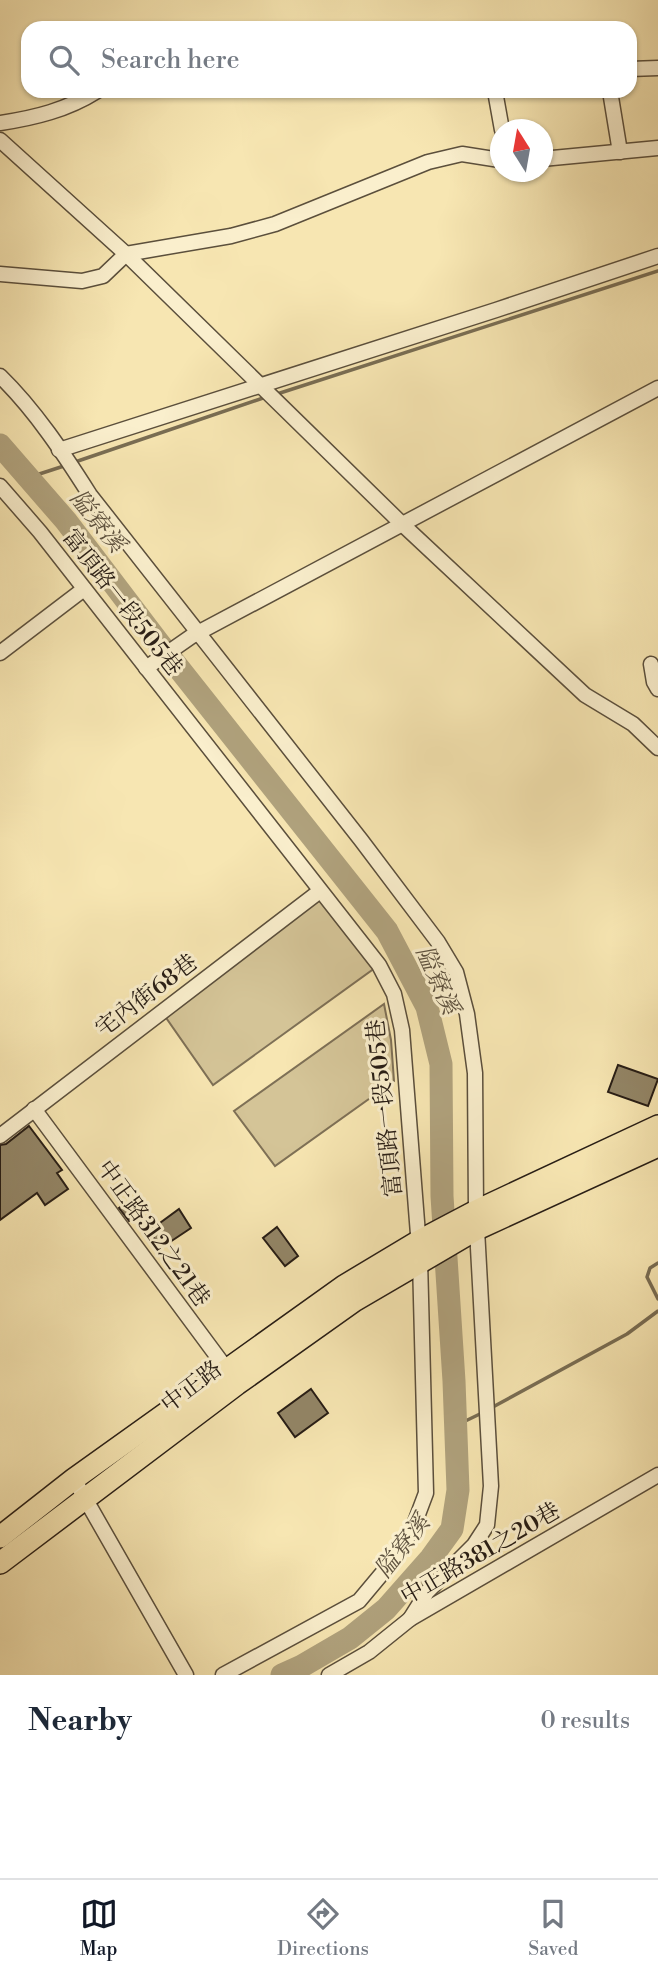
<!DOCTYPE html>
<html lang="en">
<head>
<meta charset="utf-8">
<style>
	:root { --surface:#fff; --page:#f2f2f3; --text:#1f2937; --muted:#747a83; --line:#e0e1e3; --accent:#111827 }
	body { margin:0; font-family:"Libre Bodoni","Noto Serif TC",serif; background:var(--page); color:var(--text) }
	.compass { position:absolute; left:490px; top:119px; width:63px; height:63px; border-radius:50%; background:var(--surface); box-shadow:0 2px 5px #0004; rotate:349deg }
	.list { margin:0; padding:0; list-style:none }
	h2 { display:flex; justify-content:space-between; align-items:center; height:91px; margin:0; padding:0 28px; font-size:30px }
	h2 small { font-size:23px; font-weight:400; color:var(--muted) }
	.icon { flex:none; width:38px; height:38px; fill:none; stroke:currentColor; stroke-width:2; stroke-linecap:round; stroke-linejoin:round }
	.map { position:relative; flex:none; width:658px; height:1675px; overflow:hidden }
	.search { position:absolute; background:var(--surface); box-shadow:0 2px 5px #0004; left:21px; right:21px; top:21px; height:77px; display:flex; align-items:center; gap:18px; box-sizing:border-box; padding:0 24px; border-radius:21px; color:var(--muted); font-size:26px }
	.sheet { height:203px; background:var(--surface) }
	nav { display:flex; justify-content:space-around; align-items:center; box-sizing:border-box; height:98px; border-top:2px solid var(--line); background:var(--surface); font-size:19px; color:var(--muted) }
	nav a { display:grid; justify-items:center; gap:4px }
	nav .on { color:var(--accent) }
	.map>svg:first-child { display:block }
	.green { fill:#d4c497; stroke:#7e7056; stroke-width:2 }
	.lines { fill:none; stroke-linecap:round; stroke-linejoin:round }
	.stream { stroke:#796d53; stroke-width:3.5 }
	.river { stroke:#b0a27d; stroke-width:23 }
	.building { fill:#938667; stroke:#271d15; stroke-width:2 }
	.street-casing { stroke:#5b4f3c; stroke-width:17 }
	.primary-casing { stroke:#271d15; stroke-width:24 }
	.street { stroke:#faefcd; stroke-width:14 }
	.primary { stroke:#f7e6b2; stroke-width:21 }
	.labels { text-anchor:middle; stroke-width:6; stroke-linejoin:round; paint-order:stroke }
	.street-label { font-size:23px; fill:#271d15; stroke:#faefcd }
	.water-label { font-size:24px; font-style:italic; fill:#5e523f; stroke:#faefcd }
</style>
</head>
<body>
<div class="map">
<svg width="658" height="1675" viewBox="0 0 658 1675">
	<rect width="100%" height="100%" fill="#f7e6b2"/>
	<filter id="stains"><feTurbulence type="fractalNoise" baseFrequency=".00286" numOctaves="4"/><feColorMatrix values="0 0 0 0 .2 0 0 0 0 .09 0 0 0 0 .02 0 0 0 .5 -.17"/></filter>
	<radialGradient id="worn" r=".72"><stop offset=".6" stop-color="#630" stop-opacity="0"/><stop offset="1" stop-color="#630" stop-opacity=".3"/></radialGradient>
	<g class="green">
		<polygon points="317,893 379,965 213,1085 162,1012"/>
		<polygon points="384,1004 391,1040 394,1081 275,1166 234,1111"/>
	</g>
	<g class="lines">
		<g class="stream">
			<polyline points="277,394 658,271"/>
			<polyline points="75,462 266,397"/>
			<polyline points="27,478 67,465"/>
			<polyline points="658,1263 650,1268 647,1277 658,1299"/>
			<polyline points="491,1408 627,1334 658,1311"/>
			<polyline points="455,1426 484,1412"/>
		</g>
		<polyline class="river" points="0,445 66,521 158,642 387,931 427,1007 441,1064 442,1196 454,1381 458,1490 452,1529 431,1558 386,1609 350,1638 302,1666 282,1675"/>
	</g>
	<g class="building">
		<polygon points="618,1065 658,1079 648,1106 608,1092"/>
		<polygon points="29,1126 62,1170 57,1173 68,1189 45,1205 37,1193 0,1220 0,1145 6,1144"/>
		<polygon points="128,1202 138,1215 129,1221 119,1208"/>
		<polygon points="179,1209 191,1228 161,1248 149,1231"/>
		<polygon points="277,1227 298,1256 285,1266 263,1238"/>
		<polygon points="311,1389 328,1413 295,1437 278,1413"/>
	</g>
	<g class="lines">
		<defs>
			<g id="street">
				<polyline points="630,69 658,68"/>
				<polyline points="495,91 502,130"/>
				<polyline points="610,91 620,152"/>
				<path d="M0,123C34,118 67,110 97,91"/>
				<polyline points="0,140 126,254 401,523 585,695 633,724 658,748"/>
				<polyline points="542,159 658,148"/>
				<polyline points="0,274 82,281 103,276 126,254 231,236 275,224 428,162 462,154 500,160"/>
				<path d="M0,376C35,410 64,454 90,495L361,840L438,942L456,972L467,1014L475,1073L476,1211L491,1486L487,1525L474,1545L427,1592L410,1619"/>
				<polyline points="59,450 496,310 658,256"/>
				<polyline points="0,486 40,532 379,965 394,994 402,1030 420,1260 426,1493 414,1525 404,1544 395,1558 359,1601 223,1675"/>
				<polyline points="0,653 84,589"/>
				<polyline points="651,664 654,682 658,689"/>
				<polyline points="146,668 192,636 658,388"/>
				<polyline points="34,1109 231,1375"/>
				<polyline points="0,1136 320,891"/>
				<polyline points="74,1479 186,1675"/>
				<polyline points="329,1675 369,1652 410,1619 658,1475"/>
			</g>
			<g id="primary">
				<polyline points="0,1537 74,1479 344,1286 419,1241 476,1211 658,1126"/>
				<polyline points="0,1563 237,1384 354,1301 477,1229 658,1146"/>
			</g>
		</defs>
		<use href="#street" class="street-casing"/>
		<use href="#primary" class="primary-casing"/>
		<use href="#street" class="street"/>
		<use href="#primary" class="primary"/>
	</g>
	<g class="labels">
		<g class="street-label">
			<text transform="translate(123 602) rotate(52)" y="8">富頂路一段505巷</text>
			<text transform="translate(146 995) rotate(-37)" y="8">宅內街68巷</text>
			<text transform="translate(384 1108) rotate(-96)" y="8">富頂路一段505巷</text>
			<text transform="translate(154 1233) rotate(54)" y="8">中正路312之21巷</text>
			<text transform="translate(191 1386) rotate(-37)" y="8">中正路</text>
			<text transform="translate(480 1553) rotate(-30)" y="8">中正路381之20巷</text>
		</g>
		<g class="water-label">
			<text transform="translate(98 521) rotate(51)" y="8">隘寮溪</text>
			<text transform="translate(438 980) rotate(66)" y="8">隘寮溪</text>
			<text transform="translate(402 1546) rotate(-52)" y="8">隘寮溪</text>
		</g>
	</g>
	<rect width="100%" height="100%" filter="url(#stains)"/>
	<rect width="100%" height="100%" fill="url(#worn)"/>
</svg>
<svg class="compass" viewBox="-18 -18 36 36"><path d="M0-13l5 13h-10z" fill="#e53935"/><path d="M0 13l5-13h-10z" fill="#747a83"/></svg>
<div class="search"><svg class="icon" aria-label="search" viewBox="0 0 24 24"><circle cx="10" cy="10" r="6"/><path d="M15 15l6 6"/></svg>Search here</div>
</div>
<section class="sheet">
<h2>Nearby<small>0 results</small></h2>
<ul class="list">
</ul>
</section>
<nav>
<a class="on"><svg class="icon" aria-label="map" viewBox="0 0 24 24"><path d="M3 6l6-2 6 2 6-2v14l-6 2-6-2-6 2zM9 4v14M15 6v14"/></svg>Map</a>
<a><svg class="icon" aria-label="directions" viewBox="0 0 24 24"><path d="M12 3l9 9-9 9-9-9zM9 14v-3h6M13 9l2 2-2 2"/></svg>Directions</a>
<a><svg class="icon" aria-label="saved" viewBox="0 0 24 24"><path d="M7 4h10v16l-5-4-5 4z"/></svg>Saved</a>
</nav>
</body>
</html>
